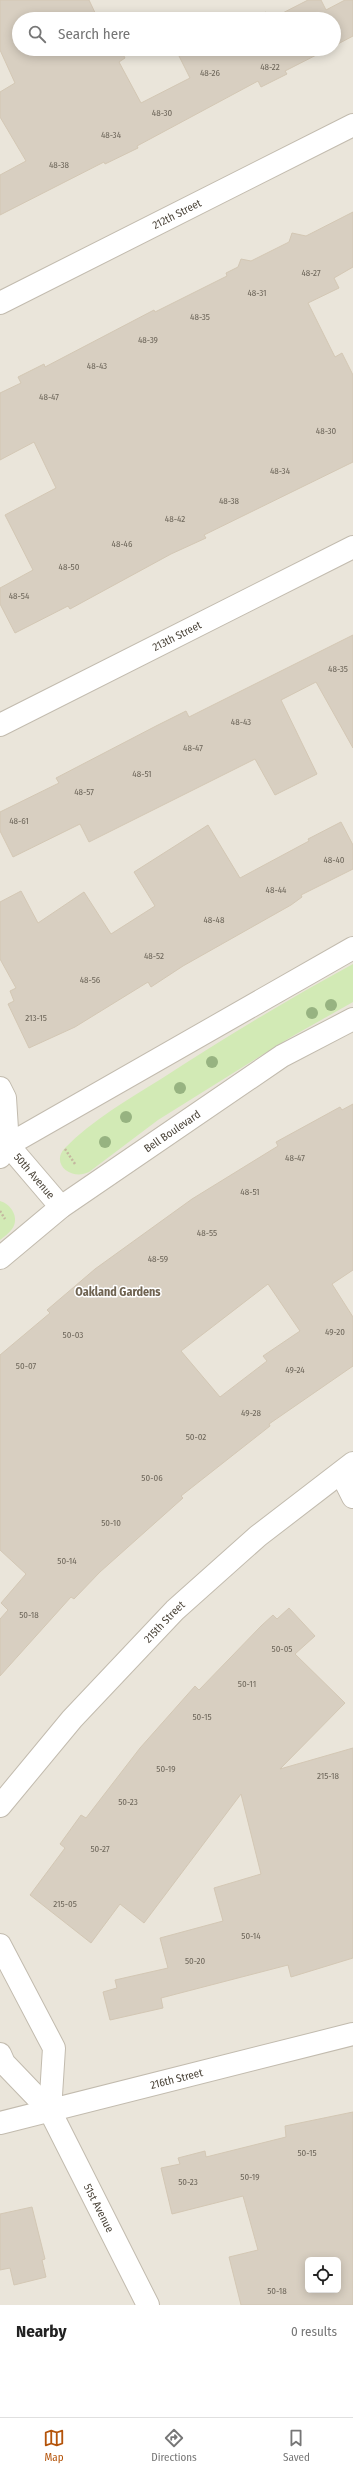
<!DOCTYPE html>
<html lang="en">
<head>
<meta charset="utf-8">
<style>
	:root { --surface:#fff; --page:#f6f6f6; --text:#222; --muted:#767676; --line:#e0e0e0; --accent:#b45309 }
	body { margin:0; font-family:"Fira Sans Condensed",sans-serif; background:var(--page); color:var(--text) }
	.controls { position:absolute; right:12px; bottom:12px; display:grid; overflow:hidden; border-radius:6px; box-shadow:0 2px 10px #0003 }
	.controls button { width:36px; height:36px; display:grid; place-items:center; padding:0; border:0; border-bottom:1px solid var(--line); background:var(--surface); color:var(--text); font:20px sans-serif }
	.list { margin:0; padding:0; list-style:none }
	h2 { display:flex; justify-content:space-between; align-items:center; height:52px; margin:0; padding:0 16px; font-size:17px }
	h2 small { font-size:13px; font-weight:400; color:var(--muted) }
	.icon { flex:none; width:22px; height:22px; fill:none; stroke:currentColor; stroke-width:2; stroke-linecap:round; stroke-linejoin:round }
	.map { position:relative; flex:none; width:353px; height:2305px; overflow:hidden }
	.search { position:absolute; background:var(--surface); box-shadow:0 2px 10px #0003; left:12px; right:12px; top:12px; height:44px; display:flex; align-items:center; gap:10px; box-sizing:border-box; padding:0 14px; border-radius:22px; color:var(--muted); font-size:15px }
	.sheet { height:112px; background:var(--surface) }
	nav { display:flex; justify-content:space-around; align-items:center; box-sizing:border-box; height:56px; border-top:1px solid var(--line); background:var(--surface); font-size:11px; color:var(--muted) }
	nav a { display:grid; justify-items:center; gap:2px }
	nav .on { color:var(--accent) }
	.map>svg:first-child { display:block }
	.residential { fill:#eae5da; fill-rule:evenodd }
	.green { fill:#d2eab5 }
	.building { fill:#d8cfc1; stroke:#d3c7b4; fill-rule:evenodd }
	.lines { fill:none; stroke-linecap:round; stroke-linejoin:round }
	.minor-casing { stroke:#c2bbae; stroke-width:24 }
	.path { stroke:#c4b79f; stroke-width:2.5; stroke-dasharray:2 2; stroke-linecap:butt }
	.minor { stroke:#fff; stroke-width:22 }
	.tree { fill:#97b381 }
	.labels { text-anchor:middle; stroke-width:3; stroke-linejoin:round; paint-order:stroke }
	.number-label { font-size:9px; fill:#6e675b }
	.street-label { font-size:11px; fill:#4b4439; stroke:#fff }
	.neighbourhood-label { font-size:12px; font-weight:bold; fill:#6e6250; stroke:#fff }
</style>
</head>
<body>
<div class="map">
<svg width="353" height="2305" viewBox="0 0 353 2305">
	<rect width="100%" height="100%" fill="#f6f3ec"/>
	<path class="residential" d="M0,0H353V2305H0ZM19,19H334V49H19ZM308,2260H338V2290H308Z"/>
	<g class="green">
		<path d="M353,964V1002L291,1037L158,1120L89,1172C71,1181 50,1163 65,1148C92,1120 129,1099 161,1079C224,1038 287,1000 353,964Z"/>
		<path d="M0,1201C11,1204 20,1218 12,1229C9,1233 4,1237 0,1240Z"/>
	</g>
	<g class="building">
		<polygon points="0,0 89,0 98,19 19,19 19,49 120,49 125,58 119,62 141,103 190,78 179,56 192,49 328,49 285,71 287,74 261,87 258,81 137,146 138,148 105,164 104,162 0,215 0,175 26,161 0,117 0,92 15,83 0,50"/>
		<polygon points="308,0 321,0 326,10 345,0 353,0 353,36 334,46 334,19 271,19"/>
		<polygon points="266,12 269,19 252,19"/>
		<polygon points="353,212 353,267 334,278 339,288 308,303 335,357 342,353 353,375 353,462 204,535 206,538 171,554 70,609 68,606 15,633 0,604 0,588 33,570 5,515 56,488 34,442 0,460 0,393 21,383 18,377 44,364 45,367 154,310 155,312 227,276 226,273 238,267 241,259 251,261 289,242 292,233 306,236"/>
		<polygon points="353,635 353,748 316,682 281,700 317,774 275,795 255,759 89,842 80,824 13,857 0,831 0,812 59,783 56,778 156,726 186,711 189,717"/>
		<polygon points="341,822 353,845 353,869 301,895 302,897 291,905 183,966 151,987 148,982 75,1027 29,1048 8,1004 14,1001 10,991 16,988 0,959 0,902 21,891 38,923 84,892 111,934 155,906 134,872 208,825 240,878 309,841 308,839"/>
		<path d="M353,1104V1270L332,1284L353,1317V1366L269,1424L270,1426L181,1496L183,1498L100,1572L74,1599L71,1597L0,1676V1619L8,1610L1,1603L26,1574L0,1550V1355L50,1313L47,1310L95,1269L192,1199L278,1146L276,1142L340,1107L342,1110ZM268,1284L300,1331L263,1356L267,1361L220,1397L181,1351Z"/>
		<polygon points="289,1608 315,1636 295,1654 345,1703 280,1769 353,1748 353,1958 291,1977 288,1965 161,1998 163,2008 110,2020 103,1992 117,1988 115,1980 168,1968 160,1938 223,1921 214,1888 261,1874 241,1794 144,1923 120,1904 91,1943 30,1895 65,1848 60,1844 81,1815 86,1818 140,1748 195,1686 199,1690 261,1626 273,1615 277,1619"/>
		<path d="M353,2112V2305H241L229,2257L258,2250L243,2196L172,2214L161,2168L180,2164L178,2158L205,2151L206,2157L286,2137L285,2126ZM308,2260H338V2290H308Z"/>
		<polygon points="32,2207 45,2259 42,2260 46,2277 14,2285 10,2268 0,2270 0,2214"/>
	</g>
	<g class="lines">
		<defs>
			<g id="minor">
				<path id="s1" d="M0,303L353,125"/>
				<path id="s2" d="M0,725L353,547"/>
				<polyline points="0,1088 5,1098 8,1145"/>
				<path id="s3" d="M0,1140L8,1145L61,1207"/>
				<polyline points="0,1157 8,1145 353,948"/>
				<path id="s4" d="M0,1258L61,1207L282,1056L353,1019"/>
				<polyline points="341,1473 353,1497"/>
				<path id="s5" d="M0,1806L72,1719L175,1610L258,1536L353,1463"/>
				<polyline points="0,1945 54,2048 50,2111"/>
				<path id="s6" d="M0,2054L4,2063L50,2111L148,2305"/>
				<path id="s7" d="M0,2123L353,2034"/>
			</g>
		</defs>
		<use href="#minor" class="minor-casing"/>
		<g class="path">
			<polyline points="65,1149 75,1164"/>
			<polyline points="0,1211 5,1219"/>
		</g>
		<use href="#minor" class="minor"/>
	</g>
	<g class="tree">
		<circle cx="331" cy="1005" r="6"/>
		<circle cx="312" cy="1013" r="6"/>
		<circle cx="212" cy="1062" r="6"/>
		<circle cx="180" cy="1088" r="6"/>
		<circle cx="126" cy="1117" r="6"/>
		<circle cx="105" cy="1142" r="6"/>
	</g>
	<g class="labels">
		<g class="number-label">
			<text x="270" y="70">48-22</text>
			<text x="210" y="76">48-26</text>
			<text x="162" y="116">48-30</text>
			<text x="111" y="138">48-34</text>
			<text x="59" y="168">48-38</text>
			<text x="311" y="276">48-27</text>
			<text x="257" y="296">48-31</text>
			<text x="200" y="320">48-35</text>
			<text x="148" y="343">48-39</text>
			<text x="97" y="369">48-43</text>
			<text x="49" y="400">48-47</text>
			<text x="326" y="434">48-30</text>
			<text x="280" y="474">48-34</text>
			<text x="229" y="504">48-38</text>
			<text x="175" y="522">48-42</text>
			<text x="122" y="547">48-46</text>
			<text x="69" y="570">48-50</text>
			<text x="19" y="599">48-54</text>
			<text x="338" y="672">48-35</text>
			<text x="241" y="725">48-43</text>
			<text x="193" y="751">48-47</text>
			<text x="142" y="777">48-51</text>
			<text x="84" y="795">48-57</text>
			<text x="19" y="824">48-61</text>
			<text x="334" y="863">48-40</text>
			<text x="276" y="893">48-44</text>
			<text x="214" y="923">48-48</text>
			<text x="154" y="959">48-52</text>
			<text x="90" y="983">48-56</text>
			<text x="36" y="1021">213-15</text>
			<text x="295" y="1161">48-47</text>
			<text x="250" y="1195">48-51</text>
			<text x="207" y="1236">48-55</text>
			<text x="158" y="1262">48-59</text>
			<text x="335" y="1335">49-20</text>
			<text x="73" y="1338">50-03</text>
			<text x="26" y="1369">50-07</text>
			<text x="295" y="1373">49-24</text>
			<text x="251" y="1416">49-28</text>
			<text x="196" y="1440">50-02</text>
			<text x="152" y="1481">50-06</text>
			<text x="111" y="1526">50-10</text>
			<text x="67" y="1564">50-14</text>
			<text x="29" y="1618">50-18</text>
			<text x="282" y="1652">50-05</text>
			<text x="247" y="1687">50-11</text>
			<text x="202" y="1720">50-15</text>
			<text x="166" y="1772">50-19</text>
			<text x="328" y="1779">215-18</text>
			<text x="128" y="1805">50-23</text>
			<text x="100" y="1852">50-27</text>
			<text x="65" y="1907">215-05</text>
			<text x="251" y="1939">50-14</text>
			<text x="195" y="1964">50-20</text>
			<text x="307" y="2156">50-15</text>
			<text x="250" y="2180">50-19</text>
			<text x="188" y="2185">50-23</text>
			<text x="277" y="2294">50-18</text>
		</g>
		<g class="street-label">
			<text dy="4" stroke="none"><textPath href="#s1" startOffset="198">212th Street</textPath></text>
			<text dy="4" stroke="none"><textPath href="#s2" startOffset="198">213th Street</textPath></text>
			<text dy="4" stroke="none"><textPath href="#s4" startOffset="214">Bell Boulevard</textPath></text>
			<text dy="4" stroke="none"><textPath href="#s3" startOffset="50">50th Avenue</textPath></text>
			<text dy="4" stroke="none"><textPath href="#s5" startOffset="247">215th Street</textPath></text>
			<text dy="4" stroke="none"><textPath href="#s7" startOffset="182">216th Street</textPath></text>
			<text dy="4" stroke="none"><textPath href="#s6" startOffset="185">51st Avenue</textPath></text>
		</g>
		<g class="neighbourhood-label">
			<text x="118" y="1296">Oakland Gardens</text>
		</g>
	</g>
</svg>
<div class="controls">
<button><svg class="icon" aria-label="locate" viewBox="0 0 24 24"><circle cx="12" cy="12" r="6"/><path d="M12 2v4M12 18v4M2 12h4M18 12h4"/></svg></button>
</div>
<div class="search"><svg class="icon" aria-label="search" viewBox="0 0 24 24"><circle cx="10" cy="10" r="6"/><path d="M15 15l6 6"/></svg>Search here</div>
</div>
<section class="sheet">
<h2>Nearby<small>0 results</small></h2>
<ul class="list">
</ul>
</section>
<nav>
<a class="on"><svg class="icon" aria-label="map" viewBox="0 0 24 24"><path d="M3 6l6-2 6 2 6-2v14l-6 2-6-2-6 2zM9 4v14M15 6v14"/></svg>Map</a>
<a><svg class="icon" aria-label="directions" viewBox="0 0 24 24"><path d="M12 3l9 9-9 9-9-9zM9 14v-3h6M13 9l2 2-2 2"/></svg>Directions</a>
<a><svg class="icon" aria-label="saved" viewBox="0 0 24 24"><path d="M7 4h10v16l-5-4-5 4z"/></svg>Saved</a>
</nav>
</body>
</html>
